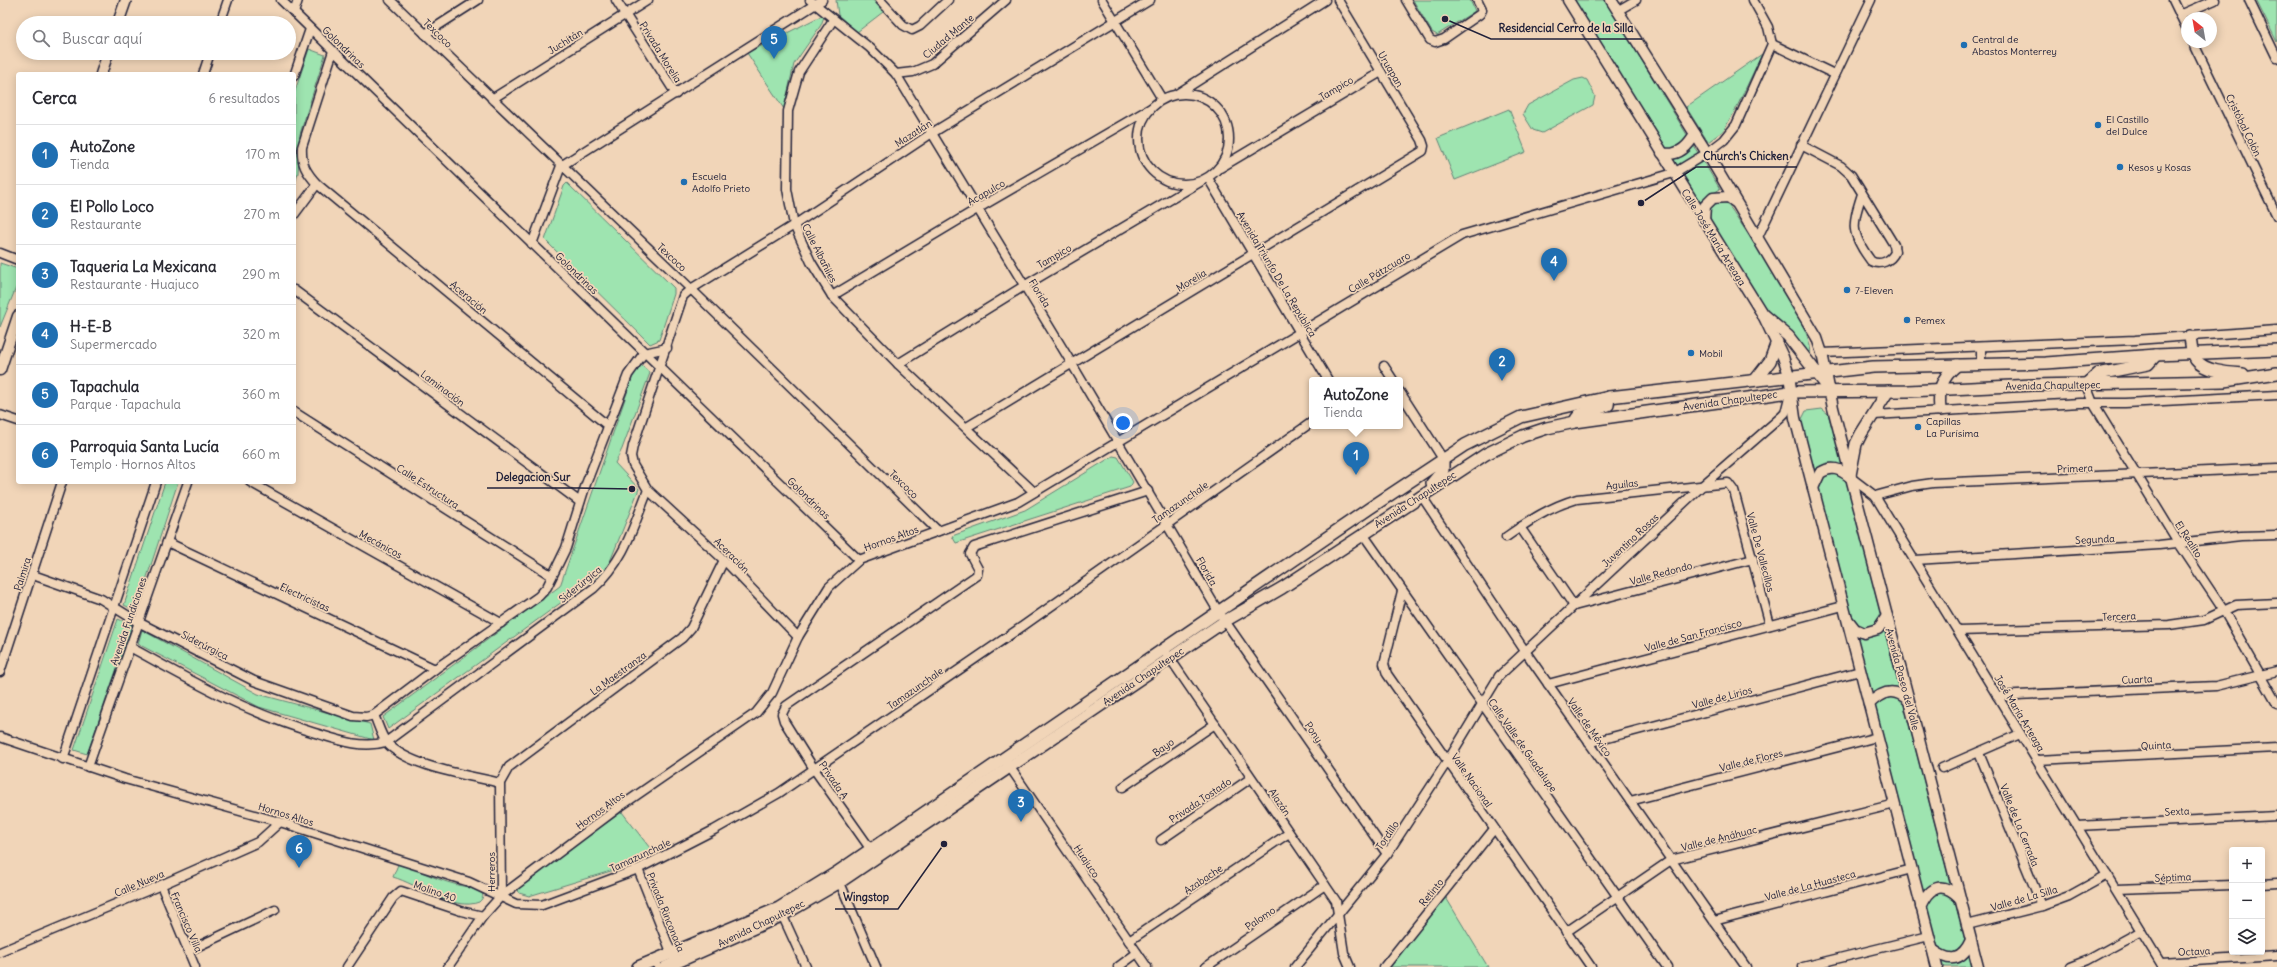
<!DOCTYPE html>
<html lang="es">
<head>
<meta charset="utf-8">
<style>
	:root { --surface:#fff; --page:#f2f2f3; --text:#2b2b33; --muted:#7c7c81; --line:#e1e1e2; --accent:#1f6fb2 }
	body { margin:0; font-family:Delius,sans-serif; background:var(--page); color:var(--text) }
	.controls { position:absolute; right:12px; bottom:12px; display:grid; overflow:hidden; border-radius:4px; box-shadow:0 2px 10px #0003 }
	.controls button { width:36px; height:36px; display:grid; place-items:center; padding:0; border:0; border-bottom:1px solid var(--line); background:var(--surface); color:var(--text); font:20px sans-serif }
	.compass { position:absolute; left:2181px; top:12px; width:36px; height:36px; border-radius:50%; background:var(--surface); box-shadow:0 2px 10px #0003; rotate:329deg }
	.you { position:absolute; left:1123px; top:423px; width:14px; height:14px; margin:-10px; border:3px solid #fff; border-radius:50%; background:#1a73e8; box-shadow:0 0 0 6px #1a73e833 }
	.badge { display:grid; place-items:center; width:26px; height:26px; border-radius:50%; background:var(--accent); color:#fff; font-size:13px; font-weight:700 }
	.pin { position:absolute; translate:-50% -33px; filter:drop-shadow(0 1px 2px #0008) }
	.pin::after { content:''; position:absolute; top:21px; width:14px; height:12px; background:inherit; clip-path:polygon(0 0,100% 0,50% 100%) }
	.popup { position:absolute; left:1309px; top:377px; width:94px; height:52px; box-sizing:border-box; display:grid; place-content:center; border-radius:4px; background:var(--surface); filter:drop-shadow(0 1px 3px #0005); font-size:13px; white-space:nowrap; color:var(--muted) }
	.popup b { font-size:15px; color:var(--text) }
	.popup::after { content:''; position:absolute; left:50%; top:100%; margin-left:-8px; border:8px solid transparent; border-top-color:var(--surface) }
	.list { margin:0; padding:0; list-style:none }
	h2 { display:flex; justify-content:space-between; align-items:center; height:52px; margin:0; padding:0 16px; font-size:17px }
	h2 small { font-size:13px; font-weight:400; color:var(--muted) }
	.list li { display:grid; grid-template-columns:26px 1fr auto; gap:12px; align-items:center; box-sizing:border-box; height:60px; padding:0 16px; border-top:1px solid var(--line) }
	.list b { display:block; font-size:15px; white-space:nowrap }
	.list p { margin:0; font-size:13px; white-space:nowrap; color:var(--muted) }
	.list em { font-size:13px; font-style:normal; color:var(--muted) }
	.icon { flex:none; width:22px; height:22px; fill:none; stroke:currentColor; stroke-width:2; stroke-linecap:round; stroke-linejoin:round }
	.map { position:relative; flex:none; width:2277px; height:967px; overflow:hidden }
	.search { position:absolute; background:var(--surface); box-shadow:0 2px 10px #0003; left:16px; top:16px; width:280px; height:44px; display:flex; align-items:center; gap:10px; box-sizing:border-box; padding:0 14px; border-radius:22px; color:var(--muted); font-size:15px }
	.panel { position:absolute; background:var(--surface); box-shadow:0 2px 10px #0003; left:16px; top:72px; width:280px; height:412px; border-radius:4px }
	.map>svg:first-child { display:block }
	.green { fill:#9ee4b0; stroke:#608376 }
	.lines { fill:none; stroke-linecap:round; stroke-linejoin:round }
	.minor-casing { stroke:#22223b; stroke-width:11 }
	.tertiary-casing { stroke:#22223b; stroke-width:13 }
	.secondary-casing { stroke:#22223b; stroke-width:14 }
	.minor { stroke:#f1d5b8; stroke-width:8 }
	.tertiary { stroke:#f1d5b8; stroke-width:10 }
	.secondary { stroke:#f1d5b8; stroke-width:11 }
	.poi-dot { fill:#1f6fb2; stroke:#f1d5b8; stroke-width:1.5 }
	.labels { text-anchor:middle; stroke-width:3.5; stroke-linejoin:round; paint-order:stroke }
	.street-label { font-size:10px; fill:#22223b; stroke:#f1d5b8 }
	.poi-label { font-size:10px; fill:#22223b; stroke:#f1d5b8; text-anchor:start }
	.leader { fill:none; stroke:#22223b; stroke-width:1.5 }
	.callout-dot { fill:#22223b; stroke:#f1d5b8; stroke-width:1.5 }
	.callout-label { font-size:11px; text-anchor:middle; font-weight:bold; fill:#22223b; stroke:#f1d5b8; stroke-width:3.5; stroke-linejoin:round; paint-order:stroke }
</style>
</head>
<body>
<div class="map">
<svg width="2277" height="967" viewBox="0 0 2277 967">
	<rect width="100%" height="100%" fill="#f1d5b8"/>
	<filter id="ink" filterUnits="userSpaceOnUse"><feTurbulence type="fractalNoise" baseFrequency=".025" numOctaves="2"/><feDisplacementMap in="SourceGraphic" scale="8" xChannelSelector="R" yChannelSelector="G"/><feConvolveMatrix kernelMatrix="1 2 1 2 8 2 1 2 1" color-interpolation-filters="sRGB"/></filter>
	<g filter="url(#ink)">
		<g class="green">
			<polygon points="836,0 873,0 883,12 857,32 838,15"/>
			<polygon points="1413,0 1470,0 1475,11 1437,35 1432,32"/>
			<polygon points="1571,0 1605,0 1720,189 1698,203"/>
			<polygon points="2256,0 2277,0 2277,42"/>
			<polygon points="825,14 821,25 794,64 784,109 747,53"/>
			<polygon points="309,49 325,55 300,134 298,173 294,187 294,94"/>
			<polygon points="1762,54 1735,111 1723,131 1708,142 1686,107"/>
			<polygon points="1583,78 1587,80 1595,96 1593,105 1542,133 1533,130 1523,114 1528,105 1574,80"/>
			<polygon points="1509,109 1526,152 1455,180 1438,138"/>
			<polygon points="567,183 674,288 674,294 659,340 650,344 545,240 564,186"/>
			<path d="M1720,201L1727,204L1732,210C1748,235 1818,332 1810,356L1762,304L1708,217L1710,208Z"/>
			<polygon points="0,263 18,269 18,283 0,327"/>
			<polygon points="641,365 650,373 622,449 615,463 639,489 607,569 388,729 383,717 560,586 636,367"/>
			<polygon points="1822,409 1828,414 1833,430 1972,967 1942,967 1801,421 1806,411"/>
			<polygon points="1113,456 1118,457 1133,482 1130,487 956,543 952,536 1025,510"/>
			<polygon points="165,482 178,482 136,611 124,605"/>
			<polygon points="118,619 132,625 87,754 74,750"/>
			<polygon points="142,630 258,694 370,724 374,740 259,707 138,644"/>
			<polygon points="622,812 653,852 624,867 529,896 519,893 518,888 524,880"/>
			<path d="M399,862C425,873 450,887 479,888C483,893 485,897 479,902C455,912 417,884 393,877Z"/>
			<polygon points="1445,896 1488,967 1390,967"/>
		</g>
		<g class="lines">
			<defs>
				<g id="minor">
					<polyline points="281,0 859,560"/>
					<polyline points="390,0 691,289 938,531"/>
					<polyline points="616,0 676,94"/>
					<polyline points="810,0 870,48 896,74 1072,364 1218,611 1387,854"/>
					<polyline points="880,0 903,25 912,30 920,26 948,0"/>
					<polyline points="1102,0 1162,99"/>
					<polyline points="1406,0 1430,40 1435,42 1444,39 1480,14 1482,10 1477,0"/>
					<polyline points="2173,0 2187,29"/>
					<polyline points="2249,0 2277,58"/>
					<polyline points="1617,11 1636,0"/>
					<polyline points="294,13 298,0"/>
					<polyline points="2180,15 2215,0"/>
					<polyline points="833,20 799,72 788,111 787,189 794,225 811,262 832,296 898,364 1034,492"/>
					<polyline points="220,23 228,0"/>
					<polyline points="425,34 478,0"/>
					<polyline points="2193,42 2277,216"/>
					<polyline points="1772,44 1834,74"/>
					<path d="M333,51L302,147C301,164 306,172 317,184L608,426"/>
					<polyline points="203,74 210,53"/>
					<polyline points="896,74 913,72 932,64 1006,0"/>
					<polyline points="294,76 310,29"/>
					<circle cx="1184" cy="139" r="45"/>
					<polyline points="1177,94 1325,0"/>
					<polyline points="492,99 648,0"/>
					<path d="M1801,145L1841,166L1851,175L1894,245L1895,252C1891,261 1880,266 1871,261C1850,233 1852,225 1862,194"/>
					<polyline points="1220,168 1381,72"/>
					<polyline points="1208,178 1328,380"/>
					<polyline points="294,215 317,184"/>
					<polyline points="1757,239 1871,0"/>
					<polyline points="532,244 561,166 822,0"/>
					<polyline points="0,253 18,260"/>
					<polyline points="294,290 580,502"/>
					<polyline points="832,296 977,209 1151,108"/>
					<polyline points="1981,347 1981,365"/>
					<polyline points="1822,353 2135,340 2277,330"/>
					<polyline points="898,364 1024,286 1200,182"/>
					<polyline points="1384,366 1393,380"/>
					<polyline points="2086,385 2093,403 2178,542 2224,611 2277,704"/>
					<polyline points="1400,392 1443,459"/>
					<polyline points="294,412 552,576"/>
					<polyline points="0,415 18,421"/>
					<polyline points="1874,415 2080,403 2125,403 2277,395"/>
					<polyline points="967,427 1423,151 1424,146 1422,140 1338,0"/>
					<polyline points="1850,477 1875,496 2163,967"/>
					<polyline points="250,482 501,623"/>
					<polyline points="1421,495 1525,651 1746,967"/>
					<polyline points="1875,496 1912,486 1933,483 2277,468"/>
					<polyline points="1520,527 1574,606 1753,559"/>
					<polyline points="1363,534 1667,967"/>
					<path d="M1506,537C1529,521 1549,507 1577,499L1728,483L1734,491L1770,625"/>
					<polyline points="167,542 435,669"/>
					<polyline points="1915,560 2159,545 2241,536 2277,535"/>
					<polyline points="33,575 101,599 138,622 254,681 353,716 366,717 374,715 435,669 539,596 547,587 566,548 586,484 628,375 644,353 667,348"/>
					<polyline points="1402,591 1384,664 1387,674 1591,967"/>
					<polyline points="1958,631 2169,625 2204,620 2236,605 2277,603"/>
					<polyline points="798,637 724,560 648,490 633,465 631,456 633,446 683,296 691,289 794,225 932,133 1150,0"/>
					<path d="M130,647C193,682 245,712 315,733C338,740 362,749 386,742L594,588C625,560 633,527 648,490"/>
					<polyline points="1167,654 1336,901 1344,953 1350,967"/>
					<polyline points="0,672 62,482"/>
					<polyline points="1548,684 1843,606"/>
					<polyline points="1997,696 2216,686 2277,671"/>
					<path d="M374,715C378,724 381,736 387,743C409,767 468,775 500,783"/>
					<polyline points="0,737 125,779 280,822 469,882 516,904 542,905 638,869 714,830 779,793 1023,626 1312,422"/>
					<polyline points="1589,743 1860,671"/>
					<polyline points="1979,753 2042,906"/>
					<polyline points="63,759 156,482"/>
					<polyline points="2037,760 2277,748"/>
					<polyline points="1007,763 1147,967"/>
					<polyline points="88,767 188,482"/>
					<polyline points="1942,768 2020,734"/>
					<polyline points="1123,787 1215,724"/>
					<polyline points="1630,801 1877,737"/>
					<polyline points="2077,826 2277,816"/>
					<polyline points="1161,840 1251,778"/>
					<polyline points="874,854 814,769 784,721 782,714 786,706 977,575 978,569 970,554 974,547 1148,491"/>
					<polyline points="638,869 673,957"/>
					<polyline points="838,878 876,967"/>
					<polyline points="2262,884 2277,883"/>
					<polyline points="161,885 195,967"/>
					<polyline points="2116,889 2232,885"/>
					<polyline points="501,896 618,808 756,713 772,693 798,637 829,587 859,560 1018,502 1462,235 1674,173 1707,153 1724,140 1736,125 1772,44 1768,27 1753,0"/>
					<polyline points="780,910 806,967"/>
					<polyline points="1714,921 1912,869"/>
					<polyline points="1967,925 2042,906 2069,896 2107,875"/>
					<polyline points="1566,932 1671,860 1895,804"/>
					<polyline points="1129,941 1289,833"/>
					<polyline points="188,951 275,910"/>
					<polyline points="0,952 161,885 258,842 280,822"/>
					<polyline points="655,960 658,967"/>
					<polyline points="2161,963 2277,956"/>
					<polyline points="347,967 393,898 401,891 461,911 483,916"/>
					<polyline points="448,967 483,916 501,896 500,783 509,767 682,638 691,628 724,560"/>
					<polyline points="1118,967 1137,953"/>
					<polyline points="1206,967 1325,885"/>
					<polyline points="1295,967 1387,854 1447,762 1499,676 1703,485 1781,417 1785,413 1790,393"/>
					<polyline points="1384,967 1494,829"/>
					<polyline points="1803,967 1929,936"/>
					<polyline points="2070,967 2088,960 2141,931"/>
				</g>
				<g id="tertiary">
					<polyline points="1568,0 1763,315 1783,357 1789,375 1795,418 1937,967"/>
					<polyline points="1611,0 1707,153 1817,338 1822,353 1833,408 1978,967"/>
					<polyline points="118,23 126,0"/>
					<polyline points="101,74 108,53"/>
					<path d="M1662,153C1678,157 1688,147 1695,134"/>
					<polyline points="1704,221 1705,206 1713,198 1728,197 1735,202"/>
					<polyline points="0,370 18,316"/>
					<path d="M1813,488L1820,473C1832,465 1840,469 1850,477"/>
					<polyline points="1848,620 1855,629 1864,633 1878,629 1887,616"/>
					<path d="M1869,704C1882,691 1894,687 1908,700"/>
					<path d="M1921,907C1930,886 1942,881 1959,897"/>
					<path d="M1933,950C1950,963 1962,961 1971,941"/>
				</g>
				<g id="secondary">
					<polyline points="1763,315 1788,336 1830,390"/>
					<path d="M2190,336C2191,344 2191,353 2196,360C2205,372 2230,373 2243,374"/>
					<polyline points="1756,379 1770,361 1777,342"/>
					<polyline points="2086,385 2098,374 2148,364 2156,355"/>
					<path d="M1940,410C1938,390 1941,378 1957,365"/>
					<polyline points="1576,419 1579,415 1608,405 1609,397"/>
					<polyline points="1850,475 1856,444 1861,434 1888,391"/>
					<polyline points="1432,483 1443,470 1443,459"/>
					<polyline points="638,967 779,908 836,873 1370,508 1465,445 1521,417 1609,397 1873,367 2046,363 2156,355 2277,350"/>
					<polyline points="666,967 783,915 840,882 1225,621 1282,588 1486,454 1523,436 1547,428 1575,422 1790,392 1908,391 2033,385 2225,381 2277,373"/>
				</g>
			</defs>
			<use href="#minor" class="minor-casing"/>
			<use href="#tertiary" class="tertiary-casing"/>
			<use href="#secondary" class="secondary-casing"/>
			<use href="#minor" class="minor"/>
			<use href="#tertiary" class="tertiary"/>
			<use href="#secondary" class="secondary"/>
		</g>
	</g>
	<g class="poi-dot">
		<circle cx="1964" cy="45" r="4"/>
		<circle cx="2098" cy="125" r="4"/>
		<circle cx="2120" cy="167" r="4"/>
		<circle cx="684" cy="182" r="4"/>
		<circle cx="1847" cy="290" r="4"/>
		<circle cx="1907" cy="320" r="4"/>
		<circle cx="1691" cy="353" r="4"/>
		<circle cx="1918" cy="427" r="4"/>
	</g>
	<g class="labels">
		<g class="street-label">
			<text transform="translate(438 33) rotate(44)" y="4">Texcoco</text>
			<text transform="translate(948 36) rotate(-40)" y="4">Ciudad Mante</text>
			<text transform="translate(565 41) rotate(-32)" y="4">Juchitán</text>
			<text transform="translate(344 47) rotate(44)" y="4">Golondrinas</text>
			<text transform="translate(661 52) rotate(58)" y="4">Privada Morelia</text>
			<text transform="translate(1391 69) rotate(59)" y="4">Uruapan</text>
			<text transform="translate(1336 88) rotate(-31)" y="4">Tampico</text>
			<text transform="translate(2244 125) rotate(64)" y="4">Cristóbal Colón</text>
			<text transform="translate(913 133) rotate(-33)" y="4">Mazatlán</text>
			<text transform="translate(986 192) rotate(-30)" y="4">Acapulco</text>
			<text transform="translate(1714 237) rotate(58)" y="4">Calle José María Arteaga</text>
			<text transform="translate(820 253) rotate(63)" y="4">Calle Albañiles</text>
			<text transform="translate(1054 256) rotate(-30)" y="4">Tampico</text>
			<text transform="translate(672 257) rotate(43)" y="4">Texcoco</text>
			<text transform="translate(1379 272) rotate(-31)" y="4">Calle Pátzcuaro</text>
			<text transform="translate(577 273) rotate(44)" y="4">Golondrinas</text>
			<text transform="translate(1277 274) rotate(59)" y="4">Avenida Triunfo De La República</text>
			<text transform="translate(1191 280) rotate(-31)" y="4">Morelia</text>
			<text transform="translate(1040 293) rotate(58)" y="4">Florida</text>
			<text transform="translate(469 297) rotate(40)" y="4">Aceración</text>
			<text transform="translate(2053 385) rotate(-1)" y="4">Avenida Chapultepec</text>
			<text transform="translate(443 388) rotate(37)" y="4">Laminación</text>
			<text transform="translate(1730 400) rotate(-8)" y="4">Avenida Chapultepec</text>
			<text transform="translate(2075 468) rotate(-2)" y="4">Primera</text>
			<text transform="translate(904 484) rotate(44)" y="4">Texcoco</text>
			<text transform="translate(1622 484) rotate(-6)" y="4">Aguilas</text>
			<text transform="translate(428 486) rotate(33)" y="4">Calle Estructura</text>
			<text transform="translate(809 498) rotate(44)" y="4">Golondrinas</text>
			<text transform="translate(1415 499) rotate(-33)" y="4">Avenida Chapultepec</text>
			<text transform="translate(1180 502) rotate(-35)" y="4">Tamazunchale</text>
			<text transform="translate(891 538) rotate(-20)" y="4">Hornos Altos</text>
			<text transform="translate(2095 539) rotate(-3)" y="4">Segunda</text>
			<text transform="translate(2189 539) rotate(57)" y="4">El Realito</text>
			<text transform="translate(1630 540) rotate(-43)" y="4">Juventino Rosas</text>
			<text transform="translate(381 544) rotate(29)" y="4">Mecánicos</text>
			<text transform="translate(1761 552) rotate(75)" y="4">Valle De Vallecillos</text>
			<text transform="translate(732 555) rotate(45)" y="4">Aceración</text>
			<text transform="translate(1207 571) rotate(60)" y="4">Florida</text>
			<text transform="translate(1661 573) rotate(-15)" y="4">Valle Redondo</text>
			<text transform="translate(22 574) rotate(-72)" y="4">Palmira</text>
			<text transform="translate(580 584) rotate(-39)" y="4">Siderúrgica</text>
			<text transform="translate(305 597) rotate(25)" y="4">Electricistas</text>
			<text transform="translate(2119 616) rotate(-2)" y="4">Tercera</text>
			<text transform="translate(128 621) rotate(-71)" y="4">Avenida Fundiciones</text>
			<text transform="translate(1693 635) rotate(-15)" y="4">Valle de San Francisco</text>
			<text transform="translate(205 645) rotate(27)" y="4">Siderúrgica</text>
			<text transform="translate(618 673) rotate(-36)" y="4">La Maestranza</text>
			<text transform="translate(1143 676) rotate(-34)" y="4">Avenida Chapultepec</text>
			<text transform="translate(1903 679) rotate(75)" y="4">Avenida Paseo del Valle</text>
			<text transform="translate(2137 679) rotate(-3)" y="4">Cuarta</text>
			<text transform="translate(915 688) rotate(-35)" y="4">Tamazunchale</text>
			<text transform="translate(1722 697) rotate(-15)" y="4">Valle de Lirios</text>
			<text transform="translate(2020 713) rotate(59)" y="4">José María Arteaga</text>
			<text transform="translate(1590 727) rotate(55)" y="4">Valle de México</text>
			<text transform="translate(1314 732) rotate(55)" y="4">Pony</text>
			<text transform="translate(1523 745) rotate(55)" y="4">Calle Valle de Guadalupe</text>
			<text transform="translate(2156 745) rotate(-3)" y="4">Quinta</text>
			<text transform="translate(1163 747) rotate(-35)" y="4">Bayo</text>
			<text transform="translate(1751 760) rotate(-14)" y="4">Valle de Flores</text>
			<text transform="translate(834 780) rotate(56)" y="4">Privada A</text>
			<text transform="translate(1472 780) rotate(55)" y="4">Valle Nacional</text>
			<text transform="translate(1200 800) rotate(-34)" y="4">Privada Tostado</text>
			<text transform="translate(1280 802) rotate(56)" y="4">Alazán</text>
			<text transform="translate(600 810) rotate(-36)" y="4">Hornos Altos</text>
			<text transform="translate(2177 811) rotate(-3)" y="4">Sexta</text>
			<text transform="translate(286 814) rotate(17)" y="4">Hornos Altos</text>
			<text transform="translate(2020 825) rotate(68)" y="4">Valle de La Cerrada</text>
			<text transform="translate(1387 835) rotate(-56)" y="4">Tordillo</text>
			<text transform="translate(1719 838) rotate(-14)" y="4">Valle de Anáhuac</text>
			<text transform="translate(640 855) rotate(-25)" y="4">Tamazunchale</text>
			<text transform="translate(1087 861) rotate(56)" y="4">Huajuco</text>
			<text transform="translate(491 872) rotate(-90)" y="4">Herreros</text>
			<text transform="translate(2173 877) rotate(-2)" y="4">Séptima</text>
			<text transform="translate(1203 879) rotate(-34)" y="4">Azabache</text>
			<text transform="translate(139 883) rotate(-23)" y="4">Calle Nueva</text>
			<text transform="translate(1810 885) rotate(-15)" y="4">Valle de La Huasteca</text>
			<text transform="translate(435 891) rotate(19)" y="4">Molino 40</text>
			<text transform="translate(1431 892) rotate(-51)" y="4">Retinto</text>
			<text transform="translate(2024 898) rotate(-16)" y="4">Valle de La Silla</text>
			<text transform="translate(666 912) rotate(68)" y="4">Privada Rinconada</text>
			<text transform="translate(1260 918) rotate(-34)" y="4">Palomo</text>
			<text transform="translate(187 922) rotate(67)" y="4">Francisco Villa</text>
			<text transform="translate(761 923) rotate(-26)" y="4">Avenida Chapultepec</text>
			<text transform="translate(2194 951) rotate(-3)" y="4">Octava</text>
		</g>
		<g class="poi-label">
			<text x="1972" y="43">Central de<tspan x="1972" dy="12">Abastos Monterrey</tspan></text>
			<text x="2106" y="123">El Castillo<tspan x="2106" dy="12">del Dulce</tspan></text>
			<text x="2128" y="171">Kesos y Kosas</text>
			<text x="692" y="180">Escuela<tspan x="692" dy="12">Adolfo Prieto</tspan></text>
			<text x="1855" y="294">7-Eleven</text>
			<text x="1915" y="324">Pemex</text>
			<text x="1699" y="357">Mobil</text>
			<text x="1926" y="425">Capillas<tspan x="1926" dy="12">La Purísima</tspan></text>
		</g>
	</g>
	<path class="leader" d="M1445 19L1491 39H1642M1641 203L1696 167H1797M632 489L578 488H487M944 844L898 909H835"/>
	<g class="callout-dot">
		<circle cx="1445" cy="19" r="4"/>
		<circle cx="1641" cy="203" r="4"/>
		<circle cx="632" cy="489" r="4"/>
		<circle cx="944" cy="844" r="4"/>
	</g>
	<g class="callout-label">
		<text x="1566" y="32">Residencial Cerro de la Silla</text>
		<text x="1746" y="160">Church's Chicken</text>
		<text x="533" y="481">Delegacion Sur</text>
		<text x="866" y="901">Wingstop</text>
	</g>
</svg>
<div class="controls">
<button>+</button>
<button>−</button>
<button><svg class="icon" aria-label="layers" viewBox="0 0 24 24"><path d="M12 4l9 5-9 5-9-5zM3 14l9 5 9-5"/></svg></button>
</div>
<svg class="compass" viewBox="-18 -18 36 36"><path d="M0-13l5 13h-10z" fill="#e53935"/><path d="M0 13l5-13h-10z" fill="#7c7c81"/></svg>
<div class="you"></div>
<div class="pin badge" style="left:1356px;top:475px">1</div>
<div class="popup"><b>AutoZone</b>Tienda</div>
<div class="pin badge" style="left:1502px;top:381px">2</div>
<div class="pin badge" style="left:1021px;top:822px">3</div>
<div class="pin badge" style="left:1554px;top:281px">4</div>
<div class="pin badge" style="left:774px;top:59px">5</div>
<div class="pin badge" style="left:299px;top:868px">6</div>
<div class="search"><svg class="icon" aria-label="search" viewBox="0 0 24 24"><circle cx="10" cy="10" r="6"/><path d="M15 15l6 6"/></svg>Buscar aquí</div>
<section class="panel">
<h2>Cerca<small>6 resultados</small></h2>
<ul class="list">
<li><span class="badge">1</span><div><b>AutoZone</b><p>Tienda</p></div><em>170 m</em></li>
<li><span class="badge">2</span><div><b>El Pollo Loco</b><p>Restaurante</p></div><em>270 m</em></li>
<li><span class="badge">3</span><div><b>Taqueria La Mexicana</b><p>Restaurante · Huajuco</p></div><em>290 m</em></li>
<li><span class="badge">4</span><div><b>H-E-B</b><p>Supermercado</p></div><em>320 m</em></li>
<li><span class="badge">5</span><div><b>Tapachula</b><p>Parque · Tapachula</p></div><em>360 m</em></li>
<li><span class="badge">6</span><div><b>Parroquia Santa Lucía</b><p>Templo · Hornos Altos</p></div><em>660 m</em></li>
</ul>
</section>
</div>
</body>
</html>
